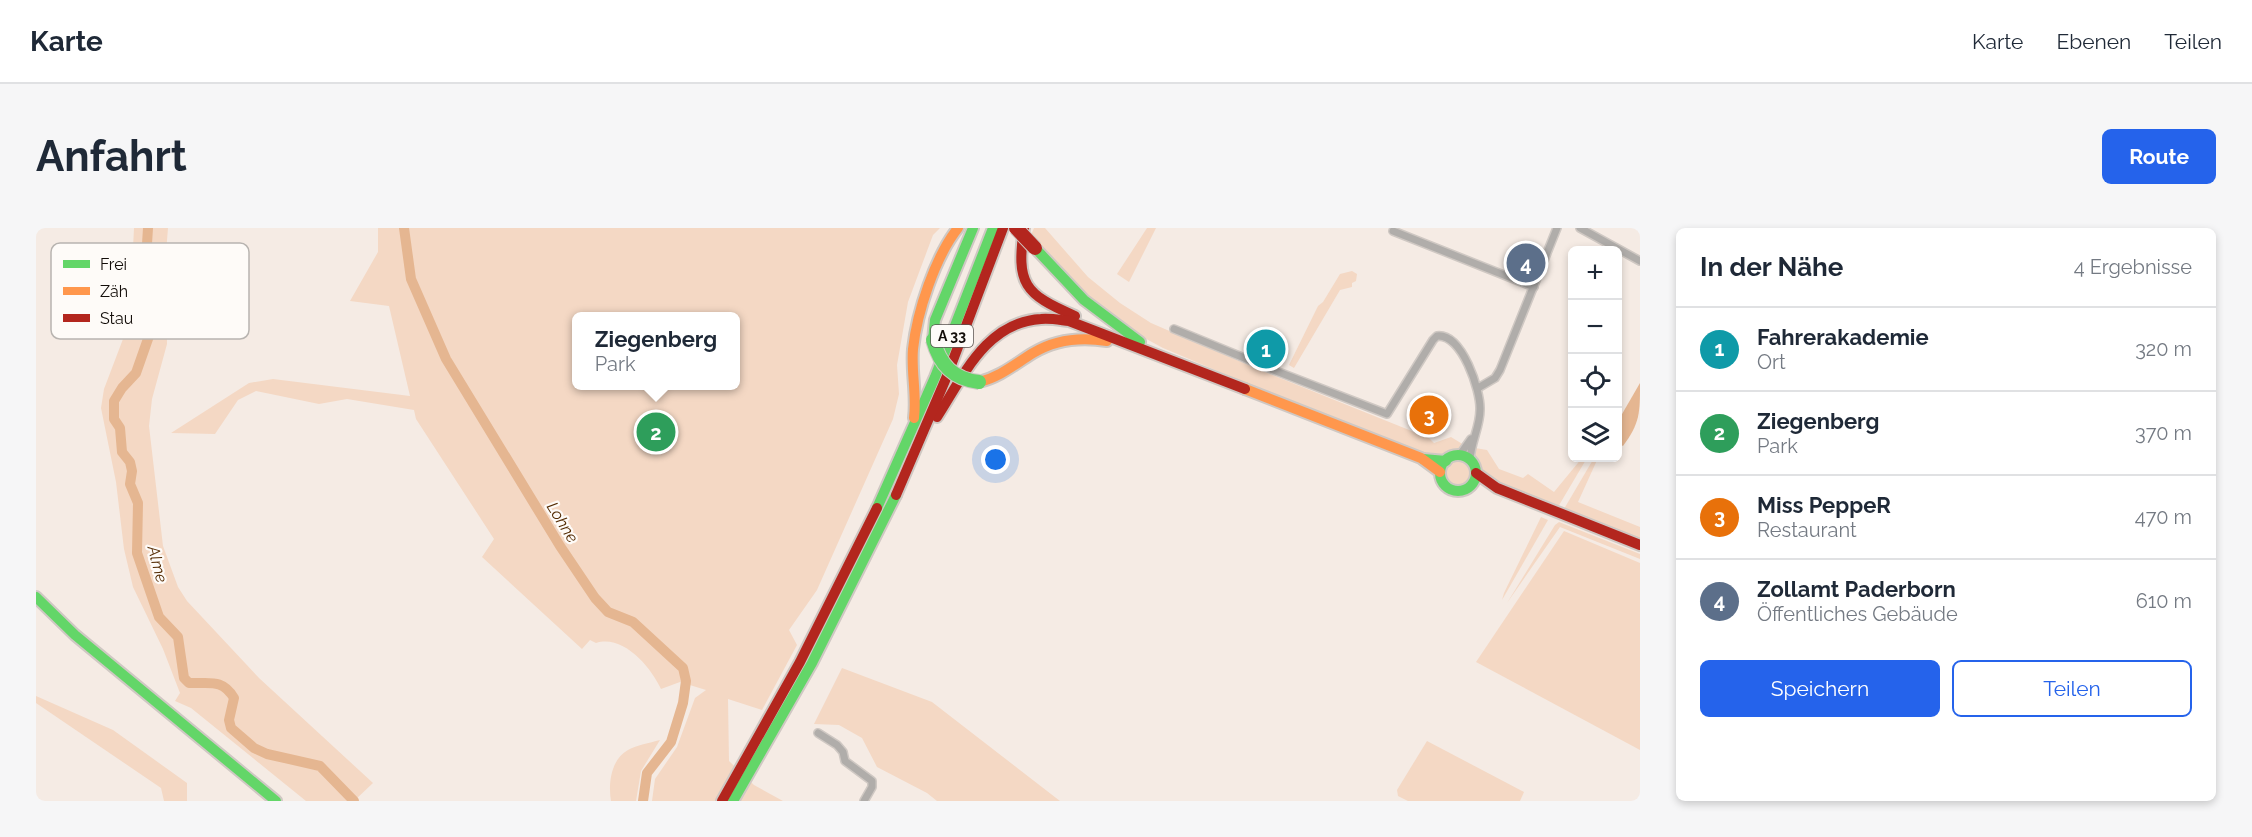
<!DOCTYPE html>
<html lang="de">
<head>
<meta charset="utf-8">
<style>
	:root { --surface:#fff; --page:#f6f6f7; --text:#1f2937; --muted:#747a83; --line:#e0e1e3; --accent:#2563eb }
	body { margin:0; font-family:Raleway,sans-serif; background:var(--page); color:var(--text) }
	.controls { position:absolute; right:18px; top:18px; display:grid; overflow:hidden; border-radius:9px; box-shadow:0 3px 9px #0003 }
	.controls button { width:54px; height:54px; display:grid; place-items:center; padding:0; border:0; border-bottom:2px solid var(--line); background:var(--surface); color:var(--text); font:30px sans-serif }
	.you { position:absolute; left:960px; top:232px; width:21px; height:21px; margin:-15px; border:4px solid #fff; border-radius:50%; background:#1a73e8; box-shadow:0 0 0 9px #1a73e833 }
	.badge { display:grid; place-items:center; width:39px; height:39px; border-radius:50%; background:var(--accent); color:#fff; font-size:20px; font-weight:700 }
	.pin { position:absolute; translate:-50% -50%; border:3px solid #fff; box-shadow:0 2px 6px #0006 }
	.popup { position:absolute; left:536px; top:84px; width:168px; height:78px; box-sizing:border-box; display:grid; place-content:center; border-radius:9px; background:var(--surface); filter:drop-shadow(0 2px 4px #0005); font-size:20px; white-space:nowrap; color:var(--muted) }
	.popup b { font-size:22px; color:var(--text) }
	.popup::after { content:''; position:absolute; left:50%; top:100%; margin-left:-12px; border:12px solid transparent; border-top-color:var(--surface) }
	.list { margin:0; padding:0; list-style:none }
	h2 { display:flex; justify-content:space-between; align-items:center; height:78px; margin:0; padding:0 24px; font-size:26px }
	h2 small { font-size:20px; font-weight:400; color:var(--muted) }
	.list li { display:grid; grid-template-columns:39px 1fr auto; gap:18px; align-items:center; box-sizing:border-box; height:84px; padding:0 24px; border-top:2px solid var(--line) }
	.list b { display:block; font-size:22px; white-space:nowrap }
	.list p { margin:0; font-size:20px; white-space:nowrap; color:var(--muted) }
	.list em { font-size:20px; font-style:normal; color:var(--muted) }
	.actions { display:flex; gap:12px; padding:18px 24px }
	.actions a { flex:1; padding:14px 0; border:2px solid var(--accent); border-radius:9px; text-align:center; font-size:21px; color:var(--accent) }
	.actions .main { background:var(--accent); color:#fff }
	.icon { flex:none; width:33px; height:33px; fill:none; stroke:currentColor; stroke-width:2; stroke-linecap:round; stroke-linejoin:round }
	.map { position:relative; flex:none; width:1604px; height:573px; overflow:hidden; border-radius:9px }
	header { display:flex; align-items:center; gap:36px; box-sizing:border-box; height:84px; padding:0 30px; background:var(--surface); border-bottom:2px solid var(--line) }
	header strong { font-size:28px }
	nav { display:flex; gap:33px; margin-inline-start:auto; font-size:21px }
	.intro { display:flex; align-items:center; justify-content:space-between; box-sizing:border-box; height:144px; padding:0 36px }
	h1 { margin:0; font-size:42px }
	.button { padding:15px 27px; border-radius:9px; background:var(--accent); color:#fff; font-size:21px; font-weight:700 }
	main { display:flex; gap:36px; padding:0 36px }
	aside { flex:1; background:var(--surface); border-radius:9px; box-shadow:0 3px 9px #0003 }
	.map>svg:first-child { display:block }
	.green { fill:#f4d8c4; fill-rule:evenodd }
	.water { fill:#e5b691 }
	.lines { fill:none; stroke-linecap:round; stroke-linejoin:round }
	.river { stroke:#e5b691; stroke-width:10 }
	.street-casing { stroke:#cfc8c3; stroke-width:10 }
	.fast-casing { stroke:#cfc8c3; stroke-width:14 }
	.slow-casing { stroke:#cfc8c3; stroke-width:14 }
	.jam-casing { stroke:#cfc8c3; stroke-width:14 }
	.street { stroke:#b0adaa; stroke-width:7 }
	.fast { stroke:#63d668; stroke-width:10 }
	.slow { stroke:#ff974d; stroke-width:10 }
	.jam { stroke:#b3261e; stroke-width:10 }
	.fast-bridge-casing { stroke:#cfc8c3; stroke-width:16; stroke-linecap:butt }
	.jam-bridge-casing { stroke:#cfc8c3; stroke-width:16; stroke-linecap:butt }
	.fast-bridge { stroke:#63d668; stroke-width:14 }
	.jam-bridge { stroke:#b3261e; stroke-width:14 }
	.labels { text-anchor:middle; stroke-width:4.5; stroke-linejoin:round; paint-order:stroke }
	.shield { fill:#fefbf8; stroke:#5a5451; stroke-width:1.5 }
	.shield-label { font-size:14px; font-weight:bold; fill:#130d09 }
	.water-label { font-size:16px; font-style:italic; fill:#542b02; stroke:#fefbf8 }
	.key { fill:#fefbf8; stroke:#b8b4b0; stroke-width:1.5 }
	.key-label { font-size:16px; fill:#130d09 }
</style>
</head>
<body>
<header>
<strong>Karte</strong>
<nav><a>Karte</a><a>Ebenen</a><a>Teilen</a></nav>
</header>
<div class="intro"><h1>Anfahrt</h1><a class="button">Route</a></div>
<main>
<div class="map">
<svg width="1604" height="573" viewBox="0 0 1604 573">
	<rect width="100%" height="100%" fill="#f5ebe4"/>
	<g class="green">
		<polygon points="98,0 132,0 130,25 131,116 116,171 113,198 127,318 142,359 151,373 223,450 337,555 318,573 270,573 155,480 139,473 144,465 127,421 97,359 88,321 80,254 65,180 68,161 87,111 94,81"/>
		<path d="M342,0H904L897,7L872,74L861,137L863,166L857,191L781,362L753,402L761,417L726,482L692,471L693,533L718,557L747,573H616L619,551L641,519L659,470L670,462L644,454L625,461C615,439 587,406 560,415L554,412L546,421L446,329L458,311L380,191L378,182L311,171L283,176L220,163L202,172L179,206L135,205L213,155L237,151L374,168L353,78L314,73L342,24ZM540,88H700V158H540Z"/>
		<polygon points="998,0 1009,0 1052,49 1084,75 1115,95 1219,140 1393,210 1398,215 1415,209 1428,217 1423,222 1399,229 1243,169 1127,120 1090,100 1062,80 995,7"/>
		<polygon points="1111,0 1120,0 1093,54 1081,46"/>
		<polygon points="1316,43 1321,46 1320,53 1316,55 1316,59 1304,62 1258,140 1253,137 1282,78 1287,74 1304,46"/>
		<path d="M1439,220L1451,222L1463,241L1487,250L1492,246L1518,264L1546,230H1551L1522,279C1496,269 1436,255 1439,220Z"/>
		<polygon points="1558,230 1562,230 1542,274 1604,299 1604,311 1528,281"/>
		<circle cx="1422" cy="246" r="14"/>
		<polygon points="1505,289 1512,292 1466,372 1468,365"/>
		<polygon points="1523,294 1604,326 1604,331 1524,299 1471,375 1519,297"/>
		<polygon points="1528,303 1604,335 1604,522 1440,434"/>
		<polygon points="806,440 896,474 1024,573 901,573 891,565 841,539 826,510 803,497 778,496"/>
		<polygon points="0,468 77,502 151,555 151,573 128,573 125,560 0,475"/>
		<path d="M624,512L605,543L600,573H575C572,556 575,531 592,522C601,517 613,515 624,512Z"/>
		<polygon points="1391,513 1488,564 1484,573 1372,573 1362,568 1361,562"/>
	</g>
	<path class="water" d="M1604,155C1604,185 1604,195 1587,218L1582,215V193Z"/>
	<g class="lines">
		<g class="river">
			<path d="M112,0L108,64L113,108L100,145L86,160L78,173V191L84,200L86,224L94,234L96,243L94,256L102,275L101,325L123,389L142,409L148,450L153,455C173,456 186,450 198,470L193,492L195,500L218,520L231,526L284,538L318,573"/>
			<polyline points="368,0 375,51 410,131 524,318 559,370 572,384 597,394 647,440 650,453 647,475 635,514 611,545 607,573"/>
		</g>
		<defs>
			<g id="street">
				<polyline points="1544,0 1604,33"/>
				<polyline points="1357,3 1498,59"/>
				<path d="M1138,101L1240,143L1351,186L1397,112L1401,108C1426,105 1445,163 1444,182C1444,199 1435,213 1434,232"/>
				<polyline points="1442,160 1459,150 1464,142 1521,0"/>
				<polyline points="1423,228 1435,211"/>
				<polyline points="782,505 801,517 807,524 809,533 836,553 836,559 828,573"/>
			</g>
			<g id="fast">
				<polyline points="999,20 1048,72 1104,114"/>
				<polyline points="897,112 899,92 937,0"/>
				<circle cx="1422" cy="245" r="18"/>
				<polyline points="1387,231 1410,233"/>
				<polyline points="841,280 899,149 957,0"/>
				<polyline points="0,369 39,407 240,573"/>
				<polyline points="697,573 776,435 860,267"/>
			</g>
			<g id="slow">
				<path d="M943,154C964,149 979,136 997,125C1020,111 1046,109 1071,113"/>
				<polyline points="1209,161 1385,230 1404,244"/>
				<path d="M878,190C881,167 875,144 877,121C881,84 899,29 922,0"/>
			</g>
			<g id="jam">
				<path d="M988,0C980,56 988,66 1039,88"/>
				<path d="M901,189C927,149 950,94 1005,91C1014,90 1024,92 1033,93L1209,161"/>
				<polyline points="1440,245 1461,260 1604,317"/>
				<polyline points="860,267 911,148 967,0"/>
				<polyline points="686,573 764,434 841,280"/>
			</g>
		</defs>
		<use href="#street" class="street-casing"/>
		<use href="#fast" class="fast-casing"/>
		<use href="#slow" class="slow-casing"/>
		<use href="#jam" class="jam-casing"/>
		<use href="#street" class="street"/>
		<use href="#fast" class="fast"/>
		<use href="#slow" class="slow"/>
		<use href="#jam" class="jam"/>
		<defs>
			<path id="fast-bridge" d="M897,112C904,137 917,151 943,154"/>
			<polyline id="jam-bridge" points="980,0 999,20"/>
		</defs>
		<use href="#fast-bridge" class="fast-bridge-casing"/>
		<use href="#jam-bridge" class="jam-bridge-casing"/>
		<use href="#fast-bridge" class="fast-bridge"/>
		<use href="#jam-bridge" class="jam-bridge"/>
	</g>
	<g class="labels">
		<rect class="shield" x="895" y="97" width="42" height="22" rx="4.5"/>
		<g class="shield-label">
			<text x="916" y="113">A 33</text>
		</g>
		<g class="water-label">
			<text transform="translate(527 294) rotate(58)" y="6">Lohne</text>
			<text transform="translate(122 336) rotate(75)" y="6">Alme</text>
		</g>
	</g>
	<rect x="15" y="15" width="198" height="96" rx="9" class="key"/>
	<rect x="27" y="32" width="27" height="8" fill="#63d668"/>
	<rect x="27" y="59" width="27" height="8" fill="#ff974d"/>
	<rect x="27" y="86" width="27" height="8" fill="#b3261e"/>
	<g class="key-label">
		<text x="64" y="42">Frei</text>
		<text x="64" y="69">Zäh</text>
		<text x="64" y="96">Stau</text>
	</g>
</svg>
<div class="controls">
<button>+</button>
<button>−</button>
<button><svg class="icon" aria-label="locate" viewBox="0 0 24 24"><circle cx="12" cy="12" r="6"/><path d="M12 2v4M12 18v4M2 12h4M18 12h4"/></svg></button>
<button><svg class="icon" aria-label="layers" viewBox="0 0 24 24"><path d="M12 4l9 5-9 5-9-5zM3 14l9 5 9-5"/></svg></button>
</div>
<div class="you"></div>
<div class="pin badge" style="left:1230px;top:121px;background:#0f9aa8">1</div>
<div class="pin badge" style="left:620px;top:204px;background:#2e9e5b">2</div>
<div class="popup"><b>Ziegenberg</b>Park</div>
<div class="pin badge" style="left:1393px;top:187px;background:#e8710a">3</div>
<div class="pin badge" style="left:1490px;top:35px;background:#5c6f8a">4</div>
</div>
<aside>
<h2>In der Nähe<small>4 Ergebnisse</small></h2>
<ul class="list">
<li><span class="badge" style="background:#0f9aa8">1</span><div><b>Fahrerakademie</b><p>Ort</p></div><em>320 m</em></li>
<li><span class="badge" style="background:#2e9e5b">2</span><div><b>Ziegenberg</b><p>Park</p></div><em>370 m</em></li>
<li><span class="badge" style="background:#e8710a">3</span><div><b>Miss PeppeR</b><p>Restaurant</p></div><em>470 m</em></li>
<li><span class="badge" style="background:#5c6f8a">4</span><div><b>Zollamt Paderborn</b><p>Öffentliches Gebäude</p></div><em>610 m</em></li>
</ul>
<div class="actions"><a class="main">Speichern</a><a>Teilen</a></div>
</aside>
</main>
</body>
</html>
